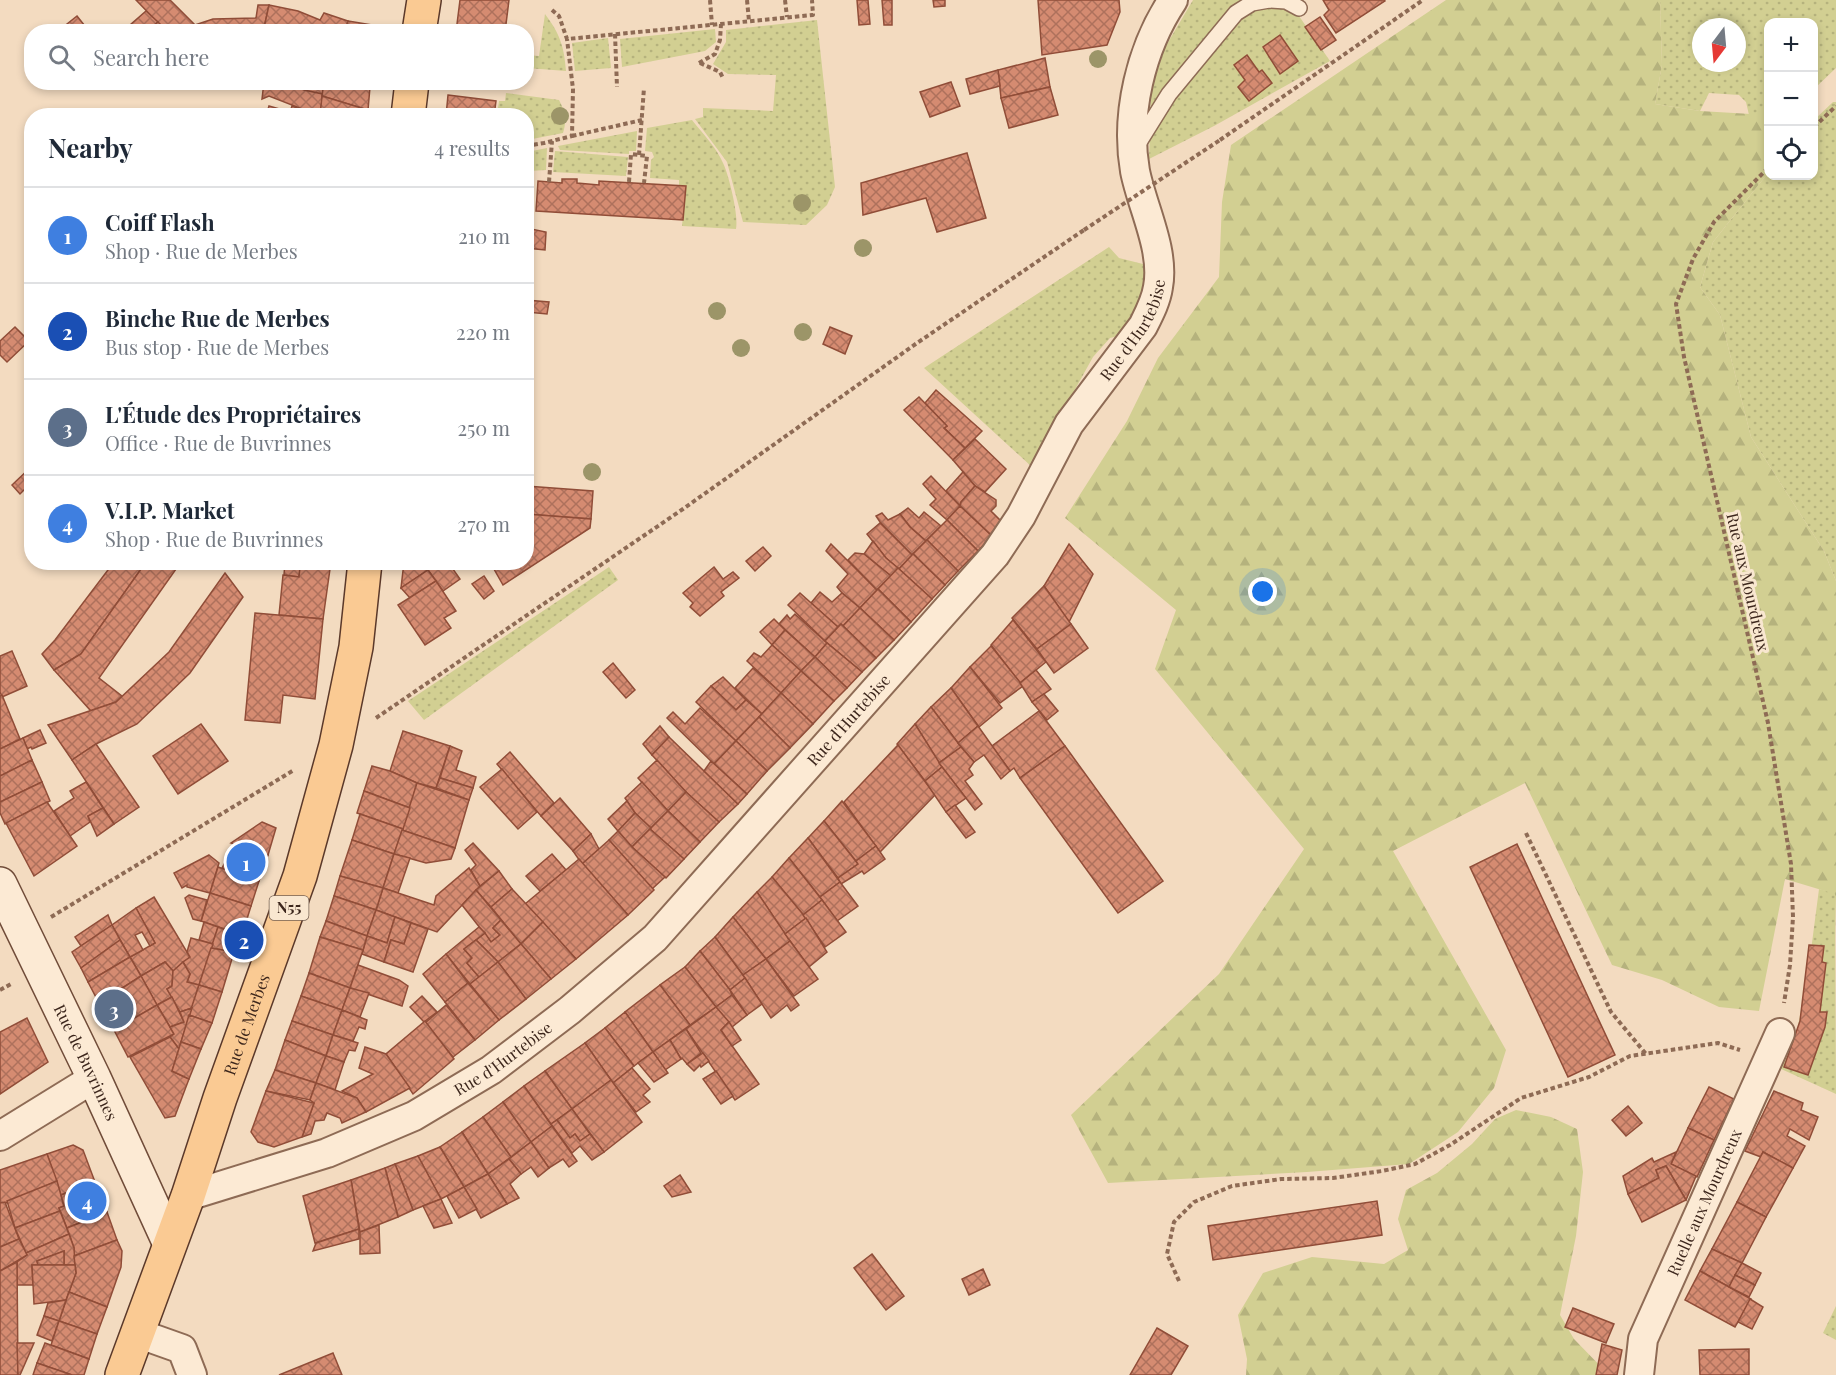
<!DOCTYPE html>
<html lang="en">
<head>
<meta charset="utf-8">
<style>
	:root { --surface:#fff; --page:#f2f2f3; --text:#1f2937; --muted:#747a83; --line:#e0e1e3; --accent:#a41f35 }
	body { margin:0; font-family:"Playfair Display",serif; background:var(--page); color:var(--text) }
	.controls { position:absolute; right:18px; top:18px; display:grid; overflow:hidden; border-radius:12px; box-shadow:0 3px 9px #0003 }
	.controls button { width:54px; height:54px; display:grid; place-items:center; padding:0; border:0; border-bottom:2px solid var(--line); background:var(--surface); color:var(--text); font:30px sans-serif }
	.compass { position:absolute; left:1692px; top:18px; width:54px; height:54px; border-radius:50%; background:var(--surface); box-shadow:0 3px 9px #0003; rotate:196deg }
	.you { position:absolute; left:1263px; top:592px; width:21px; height:21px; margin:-15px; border:4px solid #fff; border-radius:50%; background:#1a73e8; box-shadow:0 0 0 9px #1a73e833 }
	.badge { display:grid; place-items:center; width:39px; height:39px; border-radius:50%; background:var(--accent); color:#fff; font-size:20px; font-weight:700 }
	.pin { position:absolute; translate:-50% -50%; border:3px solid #fff; box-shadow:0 2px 6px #0006 }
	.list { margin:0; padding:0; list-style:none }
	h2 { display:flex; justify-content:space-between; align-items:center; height:78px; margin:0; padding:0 24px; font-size:26px }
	h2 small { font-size:20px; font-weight:400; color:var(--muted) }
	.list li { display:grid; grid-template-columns:39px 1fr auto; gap:18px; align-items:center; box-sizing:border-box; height:96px; padding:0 24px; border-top:2px solid var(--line) }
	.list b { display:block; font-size:22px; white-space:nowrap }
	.list p { margin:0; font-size:20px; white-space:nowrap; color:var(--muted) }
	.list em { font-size:20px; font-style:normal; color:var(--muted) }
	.icon { flex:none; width:33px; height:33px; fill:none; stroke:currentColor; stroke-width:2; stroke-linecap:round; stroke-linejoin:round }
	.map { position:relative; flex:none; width:1836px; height:1375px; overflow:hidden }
	.search { position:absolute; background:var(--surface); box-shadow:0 3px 9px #0003; left:24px; top:24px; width:510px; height:66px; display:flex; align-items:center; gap:15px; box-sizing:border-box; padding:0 21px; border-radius:24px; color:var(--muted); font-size:22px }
	.panel { position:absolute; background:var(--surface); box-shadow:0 3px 9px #0003; left:24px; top:108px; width:510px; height:462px; border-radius:24px }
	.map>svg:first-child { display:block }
	.grass { fill:url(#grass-dots); fill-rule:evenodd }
	.forest { fill:url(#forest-firs) }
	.building { fill:url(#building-cross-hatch); stroke:#904d38; stroke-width:1.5 }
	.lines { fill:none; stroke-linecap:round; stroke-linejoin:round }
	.lane-casing { stroke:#8e6b55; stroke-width:18 }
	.street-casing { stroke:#8e6b55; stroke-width:32 }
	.secondary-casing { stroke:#704c39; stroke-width:36 }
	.primary-casing { stroke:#5b392a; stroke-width:36 }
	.path { stroke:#8e6b55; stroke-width:4; stroke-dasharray:4.5 3; stroke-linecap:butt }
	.lane { stroke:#fcead4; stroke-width:15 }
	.street { stroke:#fcead4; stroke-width:28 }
	.secondary { stroke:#fcead4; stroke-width:33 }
	.primary { stroke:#faca93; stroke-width:33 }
	.path-bridge { stroke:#8e6b55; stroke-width:4; stroke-dasharray:4.5 3; stroke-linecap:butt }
	.tree { fill:#9c9568 }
	.labels { text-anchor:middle; stroke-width:6; stroke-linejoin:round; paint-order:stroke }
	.shield { fill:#f9e7d0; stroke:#756052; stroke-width:1.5 }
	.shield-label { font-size:15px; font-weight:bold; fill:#3c261c }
	.street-label { font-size:16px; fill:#3c261c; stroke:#f9e7d0 }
</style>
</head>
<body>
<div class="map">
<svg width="1836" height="1375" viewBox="0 0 1836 1375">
	<defs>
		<pattern id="grass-dots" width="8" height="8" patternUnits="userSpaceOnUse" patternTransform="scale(1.5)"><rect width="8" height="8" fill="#d2cf92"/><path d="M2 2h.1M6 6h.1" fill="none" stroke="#b5b27d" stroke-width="1.8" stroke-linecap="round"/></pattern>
		<pattern id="forest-firs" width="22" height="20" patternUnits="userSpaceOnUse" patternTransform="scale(1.5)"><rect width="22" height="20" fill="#d2cf92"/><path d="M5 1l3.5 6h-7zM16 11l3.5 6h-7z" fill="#b5b27d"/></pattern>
		<pattern id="building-cross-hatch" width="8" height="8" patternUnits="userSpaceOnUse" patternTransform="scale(1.5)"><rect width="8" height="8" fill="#d58b71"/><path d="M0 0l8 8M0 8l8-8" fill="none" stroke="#ae715c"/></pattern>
	</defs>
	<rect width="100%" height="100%" fill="#f3dbc0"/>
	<g class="grass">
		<polygon points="1193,0 1288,0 1330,61 1214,126 1149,159 1151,92 1164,49"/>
		<path d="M1660,0H1836V68L1814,89V22H1768V115H1749L1746,102L1739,95L1709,93L1700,111L1655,104L1662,65ZM1701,27H1737V63H1701Z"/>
		<path d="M545,14C560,34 564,46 566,71L527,68V55L539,56Z"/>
		<polygon points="817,20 835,187 827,205 806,225 743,222 727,162 695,119 703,117 703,108 773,111 776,75 728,74 713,64 726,42 726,30"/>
		<polygon points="715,29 716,42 705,51 622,67 620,39"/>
		<polygon points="608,38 611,68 575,71 572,43"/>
		<path d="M506,93L559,100C565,111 567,121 563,133L527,140L526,116L497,115L499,101H505Z"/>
		<polygon points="1833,102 1836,102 1836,581 1824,551 1751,437 1720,315 1700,287 1713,242 1768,173 1768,176 1814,176 1814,120"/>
		<path d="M692,120C702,133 717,148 723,163C729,175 739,217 736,229L682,226L686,186H679V180L650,178L651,160L654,157L652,152L645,151L647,128Z"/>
		<polygon points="637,131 636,151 629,151 629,154 560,150 558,146"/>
		<polygon points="547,148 546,170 529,171 527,204 534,205 534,217 527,217 527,152"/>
		<polygon points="555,151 628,157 626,176 553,172"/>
		<polygon points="1109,247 1119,258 1143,264 1152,287 1122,335 1110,338 1093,357 1032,467 924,368"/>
		<polygon points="609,567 618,580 424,720 408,701"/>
		<polygon points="1819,889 1835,893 1836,1094 1779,1068 1796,1035 1807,981"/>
		<polygon points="1836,1306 1836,1340 1823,1333"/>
	</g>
	<g class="forest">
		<polygon points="1446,0 1660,0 1662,65 1655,104 1700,111 1768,115 1768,173 1713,242 1700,287 1720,315 1751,437 1824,551 1836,581 1836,939 1835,894 1785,879 1759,1011 1719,1007 1662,980 1612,965 1525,783 1393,851 1506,1050 1494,1088 1458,1132 1409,1164 1307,1172 1108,1183 1071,1115 1219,974 1304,849 1155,669 1176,610 1065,518 1127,421 1158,358 1219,277 1222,202 1231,145"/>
		<polygon points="1516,1110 1551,1117 1577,1129 1583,1172 1576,1236 1560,1315 1574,1339 1609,1375 1246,1375 1247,1359 1238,1315 1263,1273 1312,1257 1384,1264 1408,1250 1398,1219 1406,1190 1437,1173 1472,1144 1495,1119"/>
	</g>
	<g class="building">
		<polygon points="136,0 170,0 195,25 187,32 167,32"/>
		<polygon points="460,0 509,0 505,32 456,32"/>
		<polygon points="857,0 868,0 870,24 859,25"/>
		<polygon points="882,0 892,0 892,25 884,25"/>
		<polygon points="933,0 945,0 945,6 934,7"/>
		<polygon points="1038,0 1119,0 1120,12 1107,45 1042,55"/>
		<polygon points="1323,0 1384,0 1385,1 1336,33 1324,15 1329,10"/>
		<polygon points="258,5 269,5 264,28 281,32 187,32 195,25 213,19 256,18"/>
		<polygon points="269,5 298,11 320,20 324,13 348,21 345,32 281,32 264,28"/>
		<polygon points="146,11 158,22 146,32 122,32"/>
		<polygon points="77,16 85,26 77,32 57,32"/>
		<polygon points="1320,17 1336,40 1321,50 1305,27"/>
		<polygon points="348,21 379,26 378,32 345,32"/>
		<polygon points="158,22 165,29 162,32 146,32"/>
		<polygon points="85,26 89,32 77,32"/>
		<polygon points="1280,35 1298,61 1280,74 1263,47"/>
		<polygon points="1247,55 1259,72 1262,70 1272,83 1249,101 1238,87 1245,80 1234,65"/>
		<polygon points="1045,58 1050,87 1001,98 998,70"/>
		<polygon points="998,70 1000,86 970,94 966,79"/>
		<polygon points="264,82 273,82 282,86 286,82 323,94 320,116 269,96 262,99"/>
		<polygon points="286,82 324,82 323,94 304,90"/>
		<polygon points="324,82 356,82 370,87 368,110 322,96"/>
		<polygon points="951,82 960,106 930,117 920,92"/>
		<polygon points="1050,87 1058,115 1009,128 1001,98"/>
		<polygon points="448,95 496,101 494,116 446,116"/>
		<polygon points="322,96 368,110 367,116 320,116"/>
		<polygon points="269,106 290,112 292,106 318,116 266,116"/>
		<polygon points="967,153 986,218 937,232 926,198 863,215 861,183"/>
		<polygon points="562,179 577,179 577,183 599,185 599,181 686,186 683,220 536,211 538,181 562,183"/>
		<polygon points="526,218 532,219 531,229 546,232 545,250 526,248"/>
		<polygon points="526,300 549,302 547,314 527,312 527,329"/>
		<polygon points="15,327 29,341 7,362 0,355 0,341"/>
		<polygon points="830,327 852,336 845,354 823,344"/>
		<polygon points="526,383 533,384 532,394 526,393"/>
		<polygon points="936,390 982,431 965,448 944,428 947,426 925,403"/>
		<polygon points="919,397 947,426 944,428 965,448 953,460 904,410"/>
		<polygon points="975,439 1006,469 985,492 975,486 953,460"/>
		<polygon points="32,466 32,488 29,485 20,494 12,485"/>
		<polygon points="963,472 975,486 961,502 960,506 946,491"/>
		<polygon points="931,476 960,506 947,520 930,505 936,499 923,484"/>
		<polygon points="526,486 593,491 591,519 526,514"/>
		<polygon points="975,486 996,500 996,506 991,511 1000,520 998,529 992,536 960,506 961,502"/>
		<polygon points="960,506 992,536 978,551 947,520"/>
		<polygon points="908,508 919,518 924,512 941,526 926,541 910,527 900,514"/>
		<polygon points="882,513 888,520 900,514 910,527 926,541 912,555 880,522 876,516"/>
		<polygon points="526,514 591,519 590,528 503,585 490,562 526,562"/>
		<polygon points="947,520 978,551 958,571 927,540"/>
		<polygon points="880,523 912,555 899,569 886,558 867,534"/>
		<polygon points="927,540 958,571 945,585 913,554"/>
		<polygon points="873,541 886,558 898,568 891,576 864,554"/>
		<polygon points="831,544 877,590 860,608 842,593 837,587 848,574 826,551"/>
		<polygon points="1069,544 1093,574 1069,622 1044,586"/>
		<polygon points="763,547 771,556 755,571 746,561"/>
		<polygon points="855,553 864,554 891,576 877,590 848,560"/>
		<polygon points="913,554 945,585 932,599 899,569"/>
		<polygon points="114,562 146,562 81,654 54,670 42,654 55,640"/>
		<polygon points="146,562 181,562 99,678 122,696 116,702 91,711 54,670 81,654"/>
		<polygon points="285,562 301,562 299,577 284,575"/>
		<polygon points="404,562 440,562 401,588"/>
		<polygon points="440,562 448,562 460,579 443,591 428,570"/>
		<polygon points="300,567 330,569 323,619 279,615 283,575 299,577"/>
		<polygon points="714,567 723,579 733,572 739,578 721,592 724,596 700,616 690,607 693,603 683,593"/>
		<polygon points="898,568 932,599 911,622 878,589"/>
		<polygon points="428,570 436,581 410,598 401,588"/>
		<polygon points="225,573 243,597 190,673 137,724 96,744 72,760 48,725 116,702 169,652"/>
		<polygon points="484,576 494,591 484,599 472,584"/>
		<polygon points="436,581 456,611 444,618 451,628 425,645 398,605"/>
		<polygon points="1044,586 1071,624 1037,649 1012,618"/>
		<polygon points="878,589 911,622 894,640 860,608"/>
		<polygon points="820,592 832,602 842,593 860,608 843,626 841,624 838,627 811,603"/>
		<polygon points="800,593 838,627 825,641 788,605"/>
		<polygon points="860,608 894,640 876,658 843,626"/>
		<polygon points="255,613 323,619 315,699 283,695 280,723 245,720"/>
		<polygon points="795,614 827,643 815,657 779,624 787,615 790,619"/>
		<polygon points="774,619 785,630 772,645 760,632"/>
		<polygon points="1013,620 1046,662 1020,683 991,645"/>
		<polygon points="841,624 876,658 862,672 825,641"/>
		<polygon points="1071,624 1088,648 1054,673 1037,649"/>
		<polygon points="785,630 815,657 801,671 772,645"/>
		<polygon points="827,643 862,672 847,688 815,657"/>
		<polygon points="772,645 801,671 781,693 747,661 754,653 761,657"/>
		<polygon points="991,646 1023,686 1000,703 970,667"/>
		<polygon points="12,651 27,686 2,697 0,692 0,656"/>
		<polygon points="815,657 847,688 834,701 801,671"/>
		<polygon points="613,663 635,690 626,698 603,672"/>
		<polygon points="970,667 1002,708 979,727 951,688"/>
		<polygon points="753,668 781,693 762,714 735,688"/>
		<polygon points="1036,670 1051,689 1032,702 1020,683"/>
		<polygon points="801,671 834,701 813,724 781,693"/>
		<polygon points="723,677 746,700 736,710 711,686"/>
		<polygon points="711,686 736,710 746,700 762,714 736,741 696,702"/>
		<polygon points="951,688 978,726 958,743 931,707"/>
		<polygon points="781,693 813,724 790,748 759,717"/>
		<polygon points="1044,694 1058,711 1047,720 1032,702"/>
		<polygon points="2,695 20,739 0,749 0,696"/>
		<polygon points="931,707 961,747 939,763 915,724"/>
		<polygon points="700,708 736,741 714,764 667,718 673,712 685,724"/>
		<polygon points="1039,711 1065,746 1020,778 1014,768 1010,771 992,746"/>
		<polygon points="759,717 790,748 767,771 736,741"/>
		<polygon points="201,724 228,761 178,794 153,756"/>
		<polygon points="915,724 942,767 925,781 897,744"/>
		<polygon points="660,726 669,737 652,755 643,744"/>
		<polygon points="978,726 1010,771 1001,779 984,755 974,762 958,743"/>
		<polygon points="40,730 46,743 32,749 31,747 27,749 23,738"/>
		<polygon points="403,731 450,746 436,788 417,783 390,771"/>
		<polygon points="669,737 738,804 719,822 686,792 652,755"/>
		<polygon points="23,738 32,760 0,776 0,749"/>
		<polygon points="736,741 767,771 747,794 714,764"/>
		<polygon points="96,744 139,807 114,824 72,760"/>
		<polygon points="898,745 935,795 880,852 844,802"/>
		<polygon points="450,746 462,751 456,770 476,777 473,788 440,778"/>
		<polygon points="1065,746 1163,881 1118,913 1020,778"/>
		<polygon points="961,747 974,762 969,769 973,775 965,781 982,804 975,810 939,763"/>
		<polygon points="510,752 554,803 541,816 497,764"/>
		<polygon points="32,760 42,782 0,802 0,776"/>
		<polygon points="657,760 686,792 668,811 638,778"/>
		<polygon points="711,761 747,794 738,804 704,771"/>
		<polygon points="372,766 390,771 417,783 410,808 364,791"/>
		<polygon points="942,767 966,798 946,812 925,781"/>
		<polygon points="502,769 537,812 518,829 480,787"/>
		<polygon points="440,778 473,788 469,800 436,788"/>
		<polygon points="42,782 50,801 5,824 0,813 0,802"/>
		<polygon points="86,782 103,808 88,816 90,822 70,836 54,811 74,798 70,791"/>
		<polygon points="642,782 668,811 651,828 635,813 625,798"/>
		<polygon points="417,783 469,800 455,848 402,830"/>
		<polygon points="364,791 410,808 403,829 357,813"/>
		<polygon points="686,792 719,822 700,842 668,811"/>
		<polygon points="560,798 591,834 573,851 541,816"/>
		<polygon points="627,801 635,813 618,831 608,819"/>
		<polygon points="842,801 876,846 856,861 824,821"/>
		<polygon points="47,802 77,846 34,876 6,823"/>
		<polygon points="955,805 975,832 966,838 946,812"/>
		<polygon points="103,808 114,824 97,836 88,816"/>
		<polygon points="668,811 700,842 684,859 650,829"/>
		<polygon points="635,813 651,828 632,847 618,831"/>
		<polygon points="360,814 403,829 394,854 352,840"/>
		<polygon points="824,821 858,864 838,878 808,838"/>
		<polygon points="262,822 276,828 268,855 231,843"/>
		<polygon points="650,829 684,859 666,878 632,847"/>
		<polygon points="402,830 455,848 451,859 426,863 394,854"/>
		<polygon points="618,831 632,847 665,877 652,889 609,840"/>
		<polygon points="591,834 599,849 582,864 573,851"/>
		<polygon points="808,838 840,882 820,897 789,858"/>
		<polygon points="352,840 394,854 383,888 340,876"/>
		<polygon points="609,840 654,890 628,915 582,864"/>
		<polygon points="473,843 499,871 480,886 471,870 476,865 465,850"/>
		<polygon points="235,844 268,855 259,881 222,868"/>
		<polygon points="1517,844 1615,1055 1568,1077 1470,867"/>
		<polygon points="876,846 885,859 864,874 862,871 841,884 838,878 858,864 856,861"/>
		<polygon points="394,854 410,858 398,893 383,888"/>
		<polygon points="552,854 566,870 540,891 526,876"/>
		<polygon points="209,855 219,863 210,893 187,887 187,885 182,888 174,873"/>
		<polygon points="789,858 822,900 803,915 772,877"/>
		<polygon points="579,859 628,915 576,959 525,904"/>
		<polygon points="218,867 259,881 251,906 210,893"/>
		<polygon points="469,868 480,886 437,932 376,910 383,888 434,905 436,896"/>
		<polygon points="499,871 512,889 491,907 476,890"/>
		<polygon points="340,876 383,888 376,910 334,896"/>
		<polygon points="772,877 806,918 785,934 757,892"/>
		<polygon points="840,882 858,906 837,921 820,897"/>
		<polygon points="512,889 543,922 521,944 491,907"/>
		<polygon points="476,890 501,920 493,928 500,935 491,942 462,905"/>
		<polygon points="757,892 790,941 766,959 733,917"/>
		<polygon points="210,893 251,906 242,935 201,921"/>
		<polygon points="189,895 207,900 201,921 193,919 185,898"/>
		<polygon points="334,896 376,910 367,936 326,921"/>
		<polygon points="154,897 190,957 173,971 165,962 141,976 130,957 155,943 136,908"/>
		<polygon points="822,900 846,932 825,947 803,915"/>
		<polygon points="136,908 155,943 150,946 142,932 135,935 143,950 130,957 112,925"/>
		<polygon points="376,910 395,917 387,943 367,936"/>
		<polygon points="108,915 112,925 81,946 75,937"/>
		<polygon points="395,917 411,923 404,944 391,940 384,962 362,954 367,936 387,943"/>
		<polygon points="733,917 766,959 743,975 715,937"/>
		<polygon points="806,918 827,952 809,967 785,934"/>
		<polygon points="501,920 521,944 498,962 476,940 485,933 491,942 500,935 493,928"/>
		<polygon points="326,921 367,936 363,950 320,937"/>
		<polygon points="204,922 218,927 213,944 199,940"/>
		<polygon points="543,922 576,959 551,979 521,944"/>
		<polygon points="411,923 428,929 413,972 384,962 391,940 404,944"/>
		<polygon points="112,925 120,940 81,968 72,952"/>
		<polygon points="218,927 240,935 234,952 211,948"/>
		<polygon points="479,927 485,933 464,949 472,958 467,963 479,977 470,984 446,954"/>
		<polygon points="320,937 363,950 350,988 309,973"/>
		<polygon points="715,937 745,978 730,990 700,951"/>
		<polygon points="191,938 213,944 199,985 187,982 190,974 183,962 190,957 187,952"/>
		<polygon points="120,940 130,957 88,982 81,968"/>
		<polygon points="476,940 498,962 479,977 467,963 472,958 464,949"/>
		<polygon points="790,941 818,979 794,996 766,959"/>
		<polygon points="521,944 551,979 526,999 498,962"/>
		<polygon points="1809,945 1824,946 1822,962 1826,963 1820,1012 1827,1012 1825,1027 1808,1075 1784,1067 1800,1021"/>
		<polygon points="211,948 234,952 222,992 199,985"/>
		<polygon points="700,951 730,990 732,995 716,1007 685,967"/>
		<polygon points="446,954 468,983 445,1002 423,974"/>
		<polygon points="130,957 141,976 99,1003 88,982"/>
		<polygon points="766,959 799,1005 791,1011 787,1005 771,1018 743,975"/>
		<polygon points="165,962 173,971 172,986 167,989 172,997 157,1005 141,976"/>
		<polygon points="183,962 190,974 187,982 199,985 192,1008 180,1012 167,989 172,986 173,971"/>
		<polygon points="498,962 526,999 499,1020 470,984"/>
		<polygon points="358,965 399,980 408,986 402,1006 350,988"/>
		<polygon points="685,967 716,1007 690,1025 660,985"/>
		<polygon points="309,973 350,988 342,1010 301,996"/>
		<polygon points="141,976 157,1005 114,1030 99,1003"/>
		<polygon points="745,978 762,1004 747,1015 730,990"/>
		<polygon points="468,983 499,1020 475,1040 445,1002"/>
		<polygon points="199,985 222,992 212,1023 189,1015"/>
		<polygon points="660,985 690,1025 653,1052 625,1012"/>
		<polygon points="350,988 369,993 360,1017 342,1010"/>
		<polygon points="732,995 747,1015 732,1027 716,1007"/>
		<polygon points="301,996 342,1010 333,1035 292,1021"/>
		<polygon points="422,996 437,1012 424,1022 410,1007"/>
		<polygon points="172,997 184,1022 170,1027 157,1005"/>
		<polygon points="157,1005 174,1034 128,1057 114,1030"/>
		<polygon points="446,1005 475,1040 453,1057 425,1023"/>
		<polygon points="716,1007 729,1022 721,1030 759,1084 735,1100 686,1029"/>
		<polygon points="192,1008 181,1042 179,1049 170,1037 174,1034 170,1027 184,1022 180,1012"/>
		<polygon points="342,1010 367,1020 365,1029 359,1027 353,1041 333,1035"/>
		<polygon points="625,1012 653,1052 634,1066 605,1028"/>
		<polygon points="189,1015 212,1023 201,1049 181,1042"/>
		<polygon points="27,1018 48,1062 0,1094 0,1032"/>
		<polygon points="292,1021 333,1035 326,1056 285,1040"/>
		<polygon points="425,1021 454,1059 413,1094 386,1054"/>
		<polygon points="729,1022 741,1040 732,1046 721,1030"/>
		<polygon points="605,1028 634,1066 613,1083 585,1043"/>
		<polygon points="686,1029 701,1053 687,1064 682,1058 681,1059 670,1040"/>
		<polygon points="333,1035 358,1043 355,1051 349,1050 344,1062 326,1056"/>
		<polygon points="170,1037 179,1049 172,1071 189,1079 175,1116 165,1118 130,1057"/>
		<polygon points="285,1040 326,1056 316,1083 275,1070"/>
		<polygon points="670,1040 681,1059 665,1070 653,1052"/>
		<polygon points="181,1042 201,1049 189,1079 172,1071"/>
		<polygon points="585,1043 611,1080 572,1109 545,1071"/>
		<polygon points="365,1047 386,1054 410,1088 366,1112 357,1098 342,1091 373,1074 359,1068"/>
		<polygon points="653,1052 668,1073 654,1082 638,1063"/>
		<polygon points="703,1053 709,1061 701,1067 700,1065 694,1071 687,1064"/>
		<polygon points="326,1056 344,1062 335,1090 316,1083"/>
		<polygon points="632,1068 650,1089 643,1095 650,1102 636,1112 613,1083"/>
		<polygon points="275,1070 316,1083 310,1100 266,1091"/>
		<polygon points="545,1071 572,1109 551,1124 524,1086"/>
		<polygon points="716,1071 733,1096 721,1104 703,1079"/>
		<polygon points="611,1080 642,1122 604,1152 572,1109"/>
		<polygon points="316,1083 357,1098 366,1112 342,1123 340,1118 327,1113 324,1120 315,1121 311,1134 302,1137 314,1103 310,1100"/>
		<polygon points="524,1086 552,1126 531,1142 503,1102"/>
		<polygon points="1709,1087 1734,1099 1714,1140 1688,1128"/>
		<polygon points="266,1091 314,1103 302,1137 274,1147 258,1142 251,1132"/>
		<polygon points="1774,1091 1803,1103 1801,1110 1818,1117 1809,1140 1790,1129 1787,1136 1805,1146 1793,1168 1763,1152 1761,1157 1745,1151"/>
		<polygon points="503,1102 531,1142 511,1157 483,1117"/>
		<polygon points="1628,1106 1642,1123 1626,1136 1612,1120"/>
		<polygon points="572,1109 590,1134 580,1141 575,1134 570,1138 557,1120"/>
		<polygon points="483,1117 511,1157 488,1174 462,1132"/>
		<polygon points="557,1120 570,1138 575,1134 580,1141 590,1134 604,1152 592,1160 580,1146 572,1153 551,1124"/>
		<polygon points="552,1126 577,1161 569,1167 563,1159 549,1168 531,1142"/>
		<polygon points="1688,1128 1714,1140 1697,1177 1671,1164"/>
		<polygon points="462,1132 488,1174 464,1187 440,1147"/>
		<polygon points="531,1142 549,1168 538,1177 531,1167 521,1174 509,1159"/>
		<polygon points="73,1145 83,1150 95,1182 61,1195 47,1154"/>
		<polygon points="440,1147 464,1187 441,1199 418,1156"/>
		<polygon points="1676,1152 1671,1164 1696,1176 1686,1200 1666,1166 1656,1170 1659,1178 1628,1194 1623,1176 1652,1158 1654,1162"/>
		<polygon points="1763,1152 1793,1168 1766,1217 1737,1202"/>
		<polygon points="47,1154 57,1181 6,1203 0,1203 0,1170"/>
		<polygon points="418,1156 441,1199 413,1210 395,1164"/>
		<polygon points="509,1159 521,1174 510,1184 519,1198 507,1204 488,1174"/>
		<polygon points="395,1164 413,1210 398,1217 385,1168"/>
		<polygon points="1666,1166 1686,1200 1642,1222 1628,1194 1659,1178 1656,1170"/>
		<polygon points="385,1168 398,1217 360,1232 351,1180"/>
		<polygon points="488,1174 507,1204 481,1218 464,1187"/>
		<polygon points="680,1175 691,1192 672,1197 664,1186"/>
		<polygon points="351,1180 359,1229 315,1243 303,1196"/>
		<polygon points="57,1181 64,1206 59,1208 60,1211 15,1228 7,1201"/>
		<polygon points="95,1182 107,1212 67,1228 59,1208 64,1206 61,1195"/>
		<polygon points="464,1187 477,1209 459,1218 447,1196"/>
		<polygon points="441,1199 452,1223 434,1228 423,1206"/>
		<polygon points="1377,1201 1382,1235 1213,1260 1208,1226"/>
		<polygon points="5,1202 19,1239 0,1247 0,1203"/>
		<polygon points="1737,1202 1766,1217 1742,1263 1712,1249"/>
		<polygon points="60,1211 69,1234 26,1253 15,1228"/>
		<polygon points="107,1212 117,1240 74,1256 74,1248 67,1228"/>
		<polygon points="379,1225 380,1253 360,1254 360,1232"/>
		<polygon points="359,1229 359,1239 313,1251 316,1243"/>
		<polygon points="69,1234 74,1248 75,1265 64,1265 64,1251 37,1261 38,1265 32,1265 33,1285 17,1285 17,1262 27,1255 26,1253"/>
		<polygon points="19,1239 27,1255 0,1271 0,1247"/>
		<polygon points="117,1240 122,1251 121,1267 107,1307 69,1292 76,1273 74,1256"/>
		<polygon points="1712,1249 1742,1263 1729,1287 1700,1271"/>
		<polygon points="64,1251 64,1265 38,1265 37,1261"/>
		<polygon points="872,1254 904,1296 886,1310 854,1268"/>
		<polygon points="17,1262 18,1375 0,1375 0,1271"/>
		<polygon points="1742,1263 1761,1273 1755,1285 1735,1275"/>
		<polygon points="32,1265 75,1265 76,1273 66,1300 34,1304"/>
		<polygon points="983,1269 990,1285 969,1295 962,1279"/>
		<polygon points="1700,1271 1751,1299 1735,1327 1685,1300"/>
		<polygon points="1735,1275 1755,1285 1749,1297 1729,1287"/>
		<polygon points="69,1292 107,1307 97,1334 59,1321"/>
		<polygon points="1750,1299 1763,1307 1752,1329 1738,1322"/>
		<polygon points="66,1300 59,1321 44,1316 48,1303"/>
		<polygon points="1573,1308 1614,1324 1606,1343 1565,1327"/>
		<polygon points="44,1316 59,1321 52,1341 37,1335"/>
		<polygon points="59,1321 97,1334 89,1359 51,1345"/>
		<polygon points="1157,1328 1188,1346 1171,1375 1130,1375"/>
		<polygon points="17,1343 34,1343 20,1375 18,1375"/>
		<polygon points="45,1343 89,1359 84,1375 72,1375 37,1363"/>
		<polygon points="1602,1344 1622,1350 1617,1375 1596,1375"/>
		<polygon points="1749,1349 1749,1375 1700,1375 1699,1350"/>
		<polygon points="333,1353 342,1375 279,1375"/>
		<polygon points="37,1363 72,1375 33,1375"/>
	</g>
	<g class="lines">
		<defs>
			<g id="lane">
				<polyline points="1270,0 1286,1 1299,8"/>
				<polyline points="1136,147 1169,94 1236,13 1252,3 1269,0"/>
			</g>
			<g id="street">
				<polyline points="0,1136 94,1078"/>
				<path id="s1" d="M188,1196L327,1153L414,1116L491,1070L570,1010L655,938L995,555L1021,516L1069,424L1143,326C1149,314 1156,301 1158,287C1165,250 1142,207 1135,171C1125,114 1141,48 1173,0"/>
				<polyline points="137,1333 182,1349 192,1375"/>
				<path id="s2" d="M1639,1375L1643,1339L1780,1033"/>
			</g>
			<g id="secondary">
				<path id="s3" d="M0,884L94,1078L169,1242"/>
			</g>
			<g id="primary">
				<polyline points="419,32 424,0"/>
				<polyline points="408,116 412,82"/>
				<path id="s4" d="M122,1375L188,1196L220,1098L300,876L336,745L356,647L365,562"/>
			</g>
		</defs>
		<use href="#lane" class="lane-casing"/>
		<use href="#street" class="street-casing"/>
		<use href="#secondary" class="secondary-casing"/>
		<use href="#primary" class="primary-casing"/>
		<g class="path">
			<polyline points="710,0 712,25"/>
			<polyline points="747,0 749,21"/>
			<polyline points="785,0 787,17"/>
			<polyline points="552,10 559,16 567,39 813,15 812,0"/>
			<polyline points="615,34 617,87"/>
			<polyline points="699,63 715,54 720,40 721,24"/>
			<polyline points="700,63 720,72 723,78"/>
			<polyline points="1814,127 1836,106"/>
			<polyline points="572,136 642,120"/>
			<polyline points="1220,140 1423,0"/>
			<polyline points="526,146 544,143 572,136 573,89 567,39"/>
			<polyline points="639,155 644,88"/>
			<polyline points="1768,168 1714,222 1693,259 1676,304 1684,357 1768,723 1791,864 1793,917 1790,965 1784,1003"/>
			<polyline points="549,182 552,141"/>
			<polyline points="629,182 631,154 647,156 644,183"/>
			<polyline points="376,718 683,509 917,343 1084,230"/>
			<polyline points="1526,833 1611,1012 1646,1054"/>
			<polyline points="51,917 294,770"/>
			<polyline points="0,990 11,984"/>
			<polyline points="1179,1281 1167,1254 1174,1222 1194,1202 1232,1186 1281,1179 1333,1178 1382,1171 1415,1164 1450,1145 1521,1098 1589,1077 1630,1056 1718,1043 1740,1050"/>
		</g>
		<use href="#lane" class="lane"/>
		<use href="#street" class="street"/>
		<use href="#secondary" class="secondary"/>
		<use href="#primary" class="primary"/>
		<polyline class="path-bridge" points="1084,230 1220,140"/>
	</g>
	<g class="tree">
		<circle cx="1098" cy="59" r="9"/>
		<circle cx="560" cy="116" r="9"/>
		<circle cx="802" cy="203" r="9"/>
		<circle cx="863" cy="248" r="9"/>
		<circle cx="717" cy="311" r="9"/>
		<circle cx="803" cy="332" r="9"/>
		<circle cx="741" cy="348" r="9"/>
		<circle cx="592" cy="472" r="9"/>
	</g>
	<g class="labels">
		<rect class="shield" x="269.5" y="896" width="39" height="24" rx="4.5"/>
		<g class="shield-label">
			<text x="289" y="913">N55</text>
		</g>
		<g class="street-label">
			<text dy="6" stroke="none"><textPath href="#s1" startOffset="1318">Rue d'Hurtebise</textPath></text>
			<text transform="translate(1748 582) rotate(77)" y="6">Rue aux Mourdreux</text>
			<text dy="6" stroke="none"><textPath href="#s1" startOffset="832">Rue d'Hurtebise</textPath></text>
			<text dy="6" stroke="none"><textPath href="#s4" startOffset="372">Rue de Merbes</textPath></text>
			<text dy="6" stroke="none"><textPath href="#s1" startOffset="346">Rue d'Hurtebise</textPath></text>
			<text dy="6" stroke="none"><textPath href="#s3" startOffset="198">Rue de Buvrinnes</textPath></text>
			<text dy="6" stroke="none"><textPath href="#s2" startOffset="186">Ruelle aux Mourdreux</textPath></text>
		</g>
	</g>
</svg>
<div class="controls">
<button>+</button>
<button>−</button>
<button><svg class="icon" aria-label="locate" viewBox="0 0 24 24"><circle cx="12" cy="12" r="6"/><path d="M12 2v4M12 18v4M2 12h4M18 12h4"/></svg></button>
</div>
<svg class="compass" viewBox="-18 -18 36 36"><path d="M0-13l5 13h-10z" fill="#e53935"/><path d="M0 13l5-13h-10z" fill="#747a83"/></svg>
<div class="you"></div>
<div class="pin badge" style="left:246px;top:862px;background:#3f7fe0">1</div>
<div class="pin badge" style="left:244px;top:940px;background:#1a4fb4">2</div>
<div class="pin badge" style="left:114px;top:1009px;background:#5c6f8a">3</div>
<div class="pin badge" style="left:87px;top:1201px;background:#3f7fe0">4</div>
<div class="search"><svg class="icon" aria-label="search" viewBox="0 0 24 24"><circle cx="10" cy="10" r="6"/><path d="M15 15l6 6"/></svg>Search here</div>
<section class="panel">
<h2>Nearby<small>4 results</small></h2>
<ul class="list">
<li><span class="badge" style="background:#3f7fe0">1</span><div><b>Coiff Flash</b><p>Shop · Rue de Merbes</p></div><em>210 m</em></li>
<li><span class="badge" style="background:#1a4fb4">2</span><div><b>Binche Rue de Merbes</b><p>Bus stop · Rue de Merbes</p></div><em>220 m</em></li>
<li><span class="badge" style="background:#5c6f8a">3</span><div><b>L'Étude des Propriétaires</b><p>Office · Rue de Buvrinnes</p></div><em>250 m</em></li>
<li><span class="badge" style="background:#3f7fe0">4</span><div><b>V.I.P. Market</b><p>Shop · Rue de Buvrinnes</p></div><em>270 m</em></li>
</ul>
</section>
</div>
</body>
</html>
